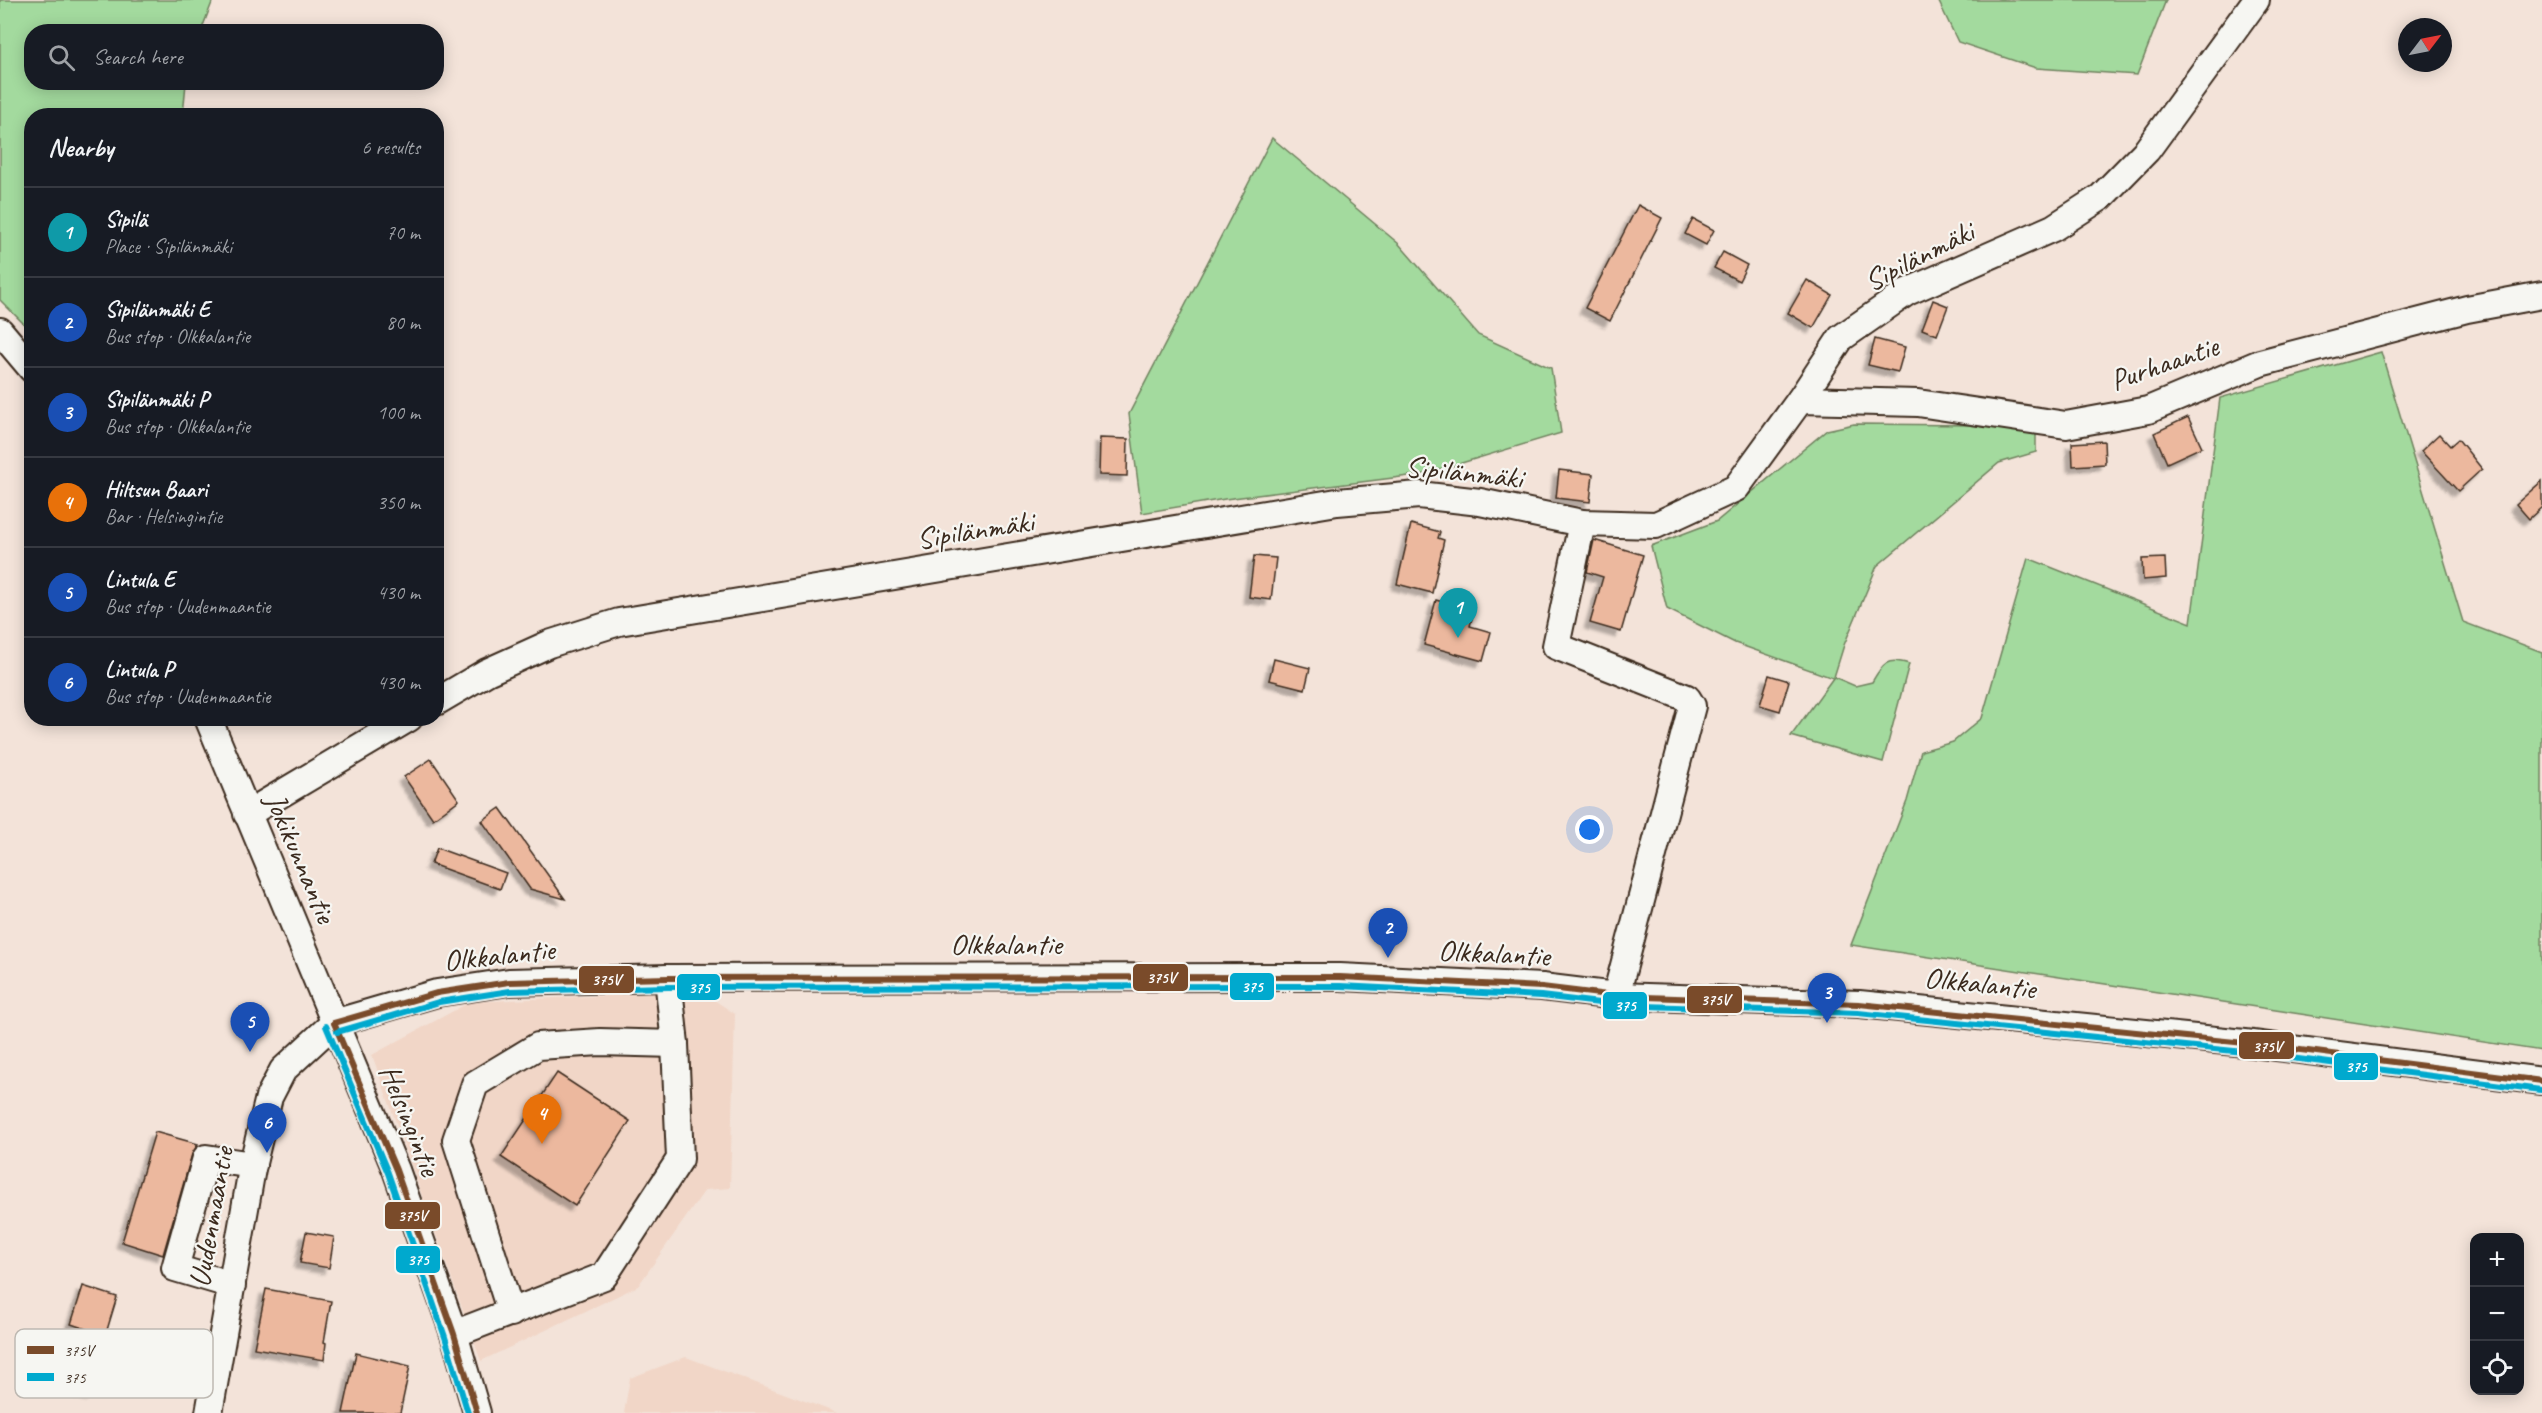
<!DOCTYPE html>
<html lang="en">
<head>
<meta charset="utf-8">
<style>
	:root { --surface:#171b24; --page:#20242c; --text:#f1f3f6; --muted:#9ea1a6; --line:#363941; --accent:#b45309 }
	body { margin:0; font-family:Caveat,sans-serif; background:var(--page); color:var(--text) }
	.controls { position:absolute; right:18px; bottom:18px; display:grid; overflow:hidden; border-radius:12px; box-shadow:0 3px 15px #0003 }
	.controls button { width:54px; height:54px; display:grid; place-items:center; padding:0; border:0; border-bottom:2px solid var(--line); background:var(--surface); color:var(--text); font:30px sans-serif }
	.compass { position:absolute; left:2398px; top:18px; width:54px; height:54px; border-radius:50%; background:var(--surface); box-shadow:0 3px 15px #0003; rotate:58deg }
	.you { position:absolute; left:1590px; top:830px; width:21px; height:21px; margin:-15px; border:4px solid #fff; border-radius:50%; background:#1a73e8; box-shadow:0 0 0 9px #1a73e833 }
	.badge { display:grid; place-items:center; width:39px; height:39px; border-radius:50%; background:var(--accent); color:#fff; font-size:20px; font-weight:700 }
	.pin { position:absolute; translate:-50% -50px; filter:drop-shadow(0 2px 3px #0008) }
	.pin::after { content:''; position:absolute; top:32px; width:21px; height:18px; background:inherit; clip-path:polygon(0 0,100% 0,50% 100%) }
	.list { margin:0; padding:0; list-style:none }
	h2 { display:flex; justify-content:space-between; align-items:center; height:78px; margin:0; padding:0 24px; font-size:26px }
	h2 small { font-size:20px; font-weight:400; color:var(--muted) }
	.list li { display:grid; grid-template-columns:39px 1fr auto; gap:18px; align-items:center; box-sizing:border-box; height:90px; padding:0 24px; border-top:2px solid var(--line) }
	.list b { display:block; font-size:22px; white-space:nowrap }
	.list p { margin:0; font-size:20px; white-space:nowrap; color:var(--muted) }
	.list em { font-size:20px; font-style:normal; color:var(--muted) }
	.icon { flex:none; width:33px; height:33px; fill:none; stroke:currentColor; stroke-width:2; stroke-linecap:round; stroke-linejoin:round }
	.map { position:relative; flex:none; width:2542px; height:1413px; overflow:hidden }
	.search { position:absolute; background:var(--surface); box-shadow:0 3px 15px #0003; left:24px; top:24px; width:420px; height:66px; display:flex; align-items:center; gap:15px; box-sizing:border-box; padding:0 21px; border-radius:24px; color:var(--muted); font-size:22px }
	.panel { position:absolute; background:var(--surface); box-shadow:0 3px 15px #0003; left:24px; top:108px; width:420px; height:618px; border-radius:24px }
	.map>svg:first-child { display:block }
	.built { fill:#f1d6c7 }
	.green { fill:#a3da9e; stroke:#6f825e; stroke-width:1.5 }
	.building { fill:#ecb89e; stroke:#3b2a1e; stroke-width:1.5; filter:url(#shadow) }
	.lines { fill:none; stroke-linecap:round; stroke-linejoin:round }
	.minor-casing { stroke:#3b2a1e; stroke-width:30 }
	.minor { stroke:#f6f6f2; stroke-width:26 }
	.bus-1-casing { stroke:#f6f6f2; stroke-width:10 }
	.bus-2-casing { stroke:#f6f6f2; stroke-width:10 }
	.bus-1 { stroke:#7a4b2a; stroke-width:6 }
	.bus-2 { stroke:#00a9ce; stroke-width:6 }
	.labels { text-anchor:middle; stroke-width:4.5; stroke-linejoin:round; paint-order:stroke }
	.street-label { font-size:30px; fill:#3b2a1e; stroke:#f6f6f2 }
	.key { fill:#f6f6f2; stroke:#beb9b2; stroke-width:1.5 }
	.key-label { font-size:16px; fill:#3b2a1e }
	.line-badge { stroke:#f6f6f2; stroke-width:2 }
	.badge-label { font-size:16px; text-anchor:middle; font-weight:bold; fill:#fff }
</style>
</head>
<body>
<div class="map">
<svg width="2542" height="1413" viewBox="0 0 2542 1413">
	<defs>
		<filter id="shadow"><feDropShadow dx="-5.5" dy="5.5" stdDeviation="1.5" flood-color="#0004"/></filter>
	</defs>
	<rect width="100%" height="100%" fill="#f3e3d9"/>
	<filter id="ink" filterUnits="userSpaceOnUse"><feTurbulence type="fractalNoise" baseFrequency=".0167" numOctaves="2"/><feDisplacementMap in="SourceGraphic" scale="12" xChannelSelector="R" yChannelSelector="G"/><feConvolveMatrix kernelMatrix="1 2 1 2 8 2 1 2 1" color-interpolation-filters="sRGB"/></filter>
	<g filter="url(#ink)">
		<g class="built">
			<polygon points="701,991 735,1014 730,1188 705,1190 638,1286 481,1361 372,1055 470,1002"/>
			<polygon points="686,1357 837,1413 624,1413 630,1378"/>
		</g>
		<g class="green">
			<polygon points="0,0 213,0 201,31 32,32 32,82 186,83 183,115 32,116 31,331 0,300"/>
			<polygon points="1938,0 2166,0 2137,75 2036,68 1958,42"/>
			<polygon points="1272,138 1399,244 1478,335 1551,368 1561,433 1425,474 1225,499 1142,513 1129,414"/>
			<polygon points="2381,352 2463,622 2542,652 2542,1051 1851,945 1907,801 1921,751 1953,742 1982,718 2028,558 2191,623 2220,398"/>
			<path d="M1854,424L1975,425L2036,433V452L1999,463L1877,566L1844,645L1834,677L1855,686L1872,682C1883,663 1887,657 1909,664L1883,762L1791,736L1833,678L1735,643L1667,609L1651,546L1717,521L1827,430Z"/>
		</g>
		<g class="building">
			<polygon points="1638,205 1662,218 1610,321 1585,308"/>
			<polygon points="1693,219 1714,230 1706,245 1685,234"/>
			<polygon points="1723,252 1747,265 1739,281 1714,268"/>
			<polygon points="1807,280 1832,295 1813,328 1788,313"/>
			<polygon points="1933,300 1948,306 1937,335 1922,329"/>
			<polygon points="1875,339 1905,347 1898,372 1868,365"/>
			<polygon points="2188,417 2202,447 2167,463 2154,433"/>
			<polygon points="2439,434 2450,446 2458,439 2482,469 2458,491 2421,451"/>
			<polygon points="1100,438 1128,439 1127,476 1099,475"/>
			<polygon points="2104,441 2105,464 2073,466 2072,443"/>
			<polygon points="1559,470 1593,474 1590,502 1556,498"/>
			<polygon points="2542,481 2542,507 2529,519 2516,504"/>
			<polygon points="1411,524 1440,532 1438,538 1444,540 1432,593 1397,584"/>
			<polygon points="1594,540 1643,555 1621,632 1590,623 1603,577 1587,572"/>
			<polygon points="1254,556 1276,558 1271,600 1249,597"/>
			<polygon points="2165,558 2166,578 2143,580 2142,559"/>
			<polygon points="1436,600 1474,611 1470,626 1491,632 1483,661 1424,645"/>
			<polygon points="1274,659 1310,668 1305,689 1269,680"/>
			<polygon points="1769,675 1789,681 1780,711 1760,705"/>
			<polygon points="431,759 459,800 433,819 404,777"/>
			<polygon points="500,808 565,899 530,889 482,821"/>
			<polygon points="437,848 506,873 500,889 431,864"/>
			<polygon points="557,1073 630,1121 575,1206 501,1157"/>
			<polygon points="155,1132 198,1144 192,1154 163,1255 122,1242"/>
			<polygon points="306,1232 334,1237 329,1268 300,1263"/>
			<polygon points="83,1286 117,1297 97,1363 101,1365 91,1395 67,1387 86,1329 71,1324"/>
			<polygon points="266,1289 331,1301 324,1342 326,1343 324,1360 254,1348"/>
			<polygon points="356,1353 410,1366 400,1413 343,1413"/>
		</g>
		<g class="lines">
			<defs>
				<g id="minor">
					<polyline points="0,331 32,369"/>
					<polyline points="1800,400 1918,403 2066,425 2148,410 2260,363 2467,309 2542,295"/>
					<polyline points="1582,523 1556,646 1687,698 1692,706 1616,996"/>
					<polyline points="436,702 487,672 549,644 619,622 1337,502 1419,495 1480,502 1582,523 1656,525 1736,488 1800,400 1841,338 1907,292 2053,228 2101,197 2147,150 2256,0"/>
					<polyline points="208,718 396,1170 454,1334 477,1413"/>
					<polyline points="247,814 409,718"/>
					<polyline points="232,1285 175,1268 206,1158 253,1165"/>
					<polyline points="511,1313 456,1140 475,1084 538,1046 600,1042 675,1044"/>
					<polyline points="454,1334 604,1276 680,1159 675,1044 668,978"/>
					<polyline points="209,1413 253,1163 269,1097 283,1070 334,1023 437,993 509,982 668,978 1340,977 1542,987 1616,996 1859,1004 2245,1043 2542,1081"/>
				</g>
			</defs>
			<use href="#minor" class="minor-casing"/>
			<use href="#minor" class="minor"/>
			<defs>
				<g id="bus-1">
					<polyline points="334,1023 437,993 509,982 668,978 1340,977 1542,987 1616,996 1859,1004 2245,1043 2542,1081"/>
					<polyline points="334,1023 396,1170 454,1334 477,1413"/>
				</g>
				<g id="bus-2">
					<polyline points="326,1026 388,1173 445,1337 468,1413"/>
					<polyline points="337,1032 439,1002 510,991 668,987 1340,986 1541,996 1616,1005 1858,1013 2244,1052 2541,1090"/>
				</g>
			</defs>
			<use href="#bus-1" class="bus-1-casing"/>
			<use href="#bus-2" class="bus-2-casing"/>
			<use href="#bus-1" class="bus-1"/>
			<use href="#bus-2" class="bus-2"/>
		</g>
	</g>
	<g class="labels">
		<g class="street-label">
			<text transform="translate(1919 256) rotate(-27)" y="10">Sipilänmäki</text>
			<text transform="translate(2164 363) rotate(-19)" y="10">Purhaantie</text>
			<text transform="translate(1464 472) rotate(6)" y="10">Sipilänmäki</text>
			<text transform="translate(975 530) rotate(-9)" y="10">Sipilänmäki</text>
			<text transform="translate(301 858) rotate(67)" y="10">Jokikunnantie</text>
			<text x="1006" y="954">Olkkalantie</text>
			<text transform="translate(1494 953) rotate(3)" y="10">Olkkalantie</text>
			<text transform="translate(499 955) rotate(-6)" y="10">Olkkalantie</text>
			<text transform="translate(1980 983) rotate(6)" y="10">Olkkalantie</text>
			<text transform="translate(410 1120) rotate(68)" y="10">Helsingintie</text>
			<text transform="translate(211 1217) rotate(-80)" y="10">Uudenmaantie</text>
		</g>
	</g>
	<rect x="15" y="1329" width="198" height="69" rx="9" class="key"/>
	<rect x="27" y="1346" width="27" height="8" fill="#7a4b2a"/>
	<rect x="27" y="1373" width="27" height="8" fill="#00a9ce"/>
	<g class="key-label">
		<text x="64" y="1356">375V</text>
		<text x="64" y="1383">375</text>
	</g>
	<g class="line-badge">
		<rect x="1132" y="963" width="57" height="29" rx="6" fill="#7a4b2a"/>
		<rect x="578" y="965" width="57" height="29" rx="6" fill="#7a4b2a"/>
		<rect x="1229" y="972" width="46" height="29" rx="6" fill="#00a9ce"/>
		<rect x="676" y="973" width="45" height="28" rx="6" fill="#00a9ce"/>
		<rect x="1686" y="985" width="57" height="29" rx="6" fill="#7a4b2a"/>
		<rect x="1602" y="991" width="46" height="29" rx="6" fill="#00a9ce"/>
		<rect x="2238" y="1031" width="57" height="29" rx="6" fill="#7a4b2a"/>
		<rect x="2333" y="1052" width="46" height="29" rx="6" fill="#00a9ce"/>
		<rect x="384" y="1201" width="57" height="29" rx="6" fill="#7a4b2a"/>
		<rect x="395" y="1245" width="46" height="29" rx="6" fill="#00a9ce"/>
	</g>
	<g class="badge-label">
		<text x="1161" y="983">375V</text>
		<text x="606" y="985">375V</text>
		<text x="1252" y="992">375</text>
		<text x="699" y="993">375</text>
		<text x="1715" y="1005">375V</text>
		<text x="1625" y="1011">375</text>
		<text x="2267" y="1052">375V</text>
		<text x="2356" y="1072">375</text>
		<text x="412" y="1221">375V</text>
		<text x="418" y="1265">375</text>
	</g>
</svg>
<div class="controls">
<button>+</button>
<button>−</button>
<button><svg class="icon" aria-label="locate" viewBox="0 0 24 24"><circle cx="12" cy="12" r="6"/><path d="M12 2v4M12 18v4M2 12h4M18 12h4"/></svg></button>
</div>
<svg class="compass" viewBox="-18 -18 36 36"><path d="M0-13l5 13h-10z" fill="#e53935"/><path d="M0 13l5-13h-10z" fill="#9ea1a6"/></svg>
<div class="you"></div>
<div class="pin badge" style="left:1458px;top:638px;background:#0f9aa8">1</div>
<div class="pin badge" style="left:1388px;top:958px;background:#1a4fb4">2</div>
<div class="pin badge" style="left:1827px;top:1023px;background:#1a4fb4">3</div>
<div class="pin badge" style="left:542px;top:1144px;background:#e8710a">4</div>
<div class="pin badge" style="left:250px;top:1052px;background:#1a4fb4">5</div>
<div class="pin badge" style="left:267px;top:1153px;background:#1a4fb4">6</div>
<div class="search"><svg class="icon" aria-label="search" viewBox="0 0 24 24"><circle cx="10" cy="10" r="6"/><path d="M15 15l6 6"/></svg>Search here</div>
<section class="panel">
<h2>Nearby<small>6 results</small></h2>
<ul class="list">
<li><span class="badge" style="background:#0f9aa8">1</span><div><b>Sipilä</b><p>Place · Sipilänmäki</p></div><em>70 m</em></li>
<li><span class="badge" style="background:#1a4fb4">2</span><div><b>Sipilänmäki E</b><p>Bus stop · Olkkalantie</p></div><em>80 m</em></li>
<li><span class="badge" style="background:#1a4fb4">3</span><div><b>Sipilänmäki P</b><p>Bus stop · Olkkalantie</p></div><em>100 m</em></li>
<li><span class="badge" style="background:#e8710a">4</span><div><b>Hiltsun Baari</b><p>Bar · Helsingintie</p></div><em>350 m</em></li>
<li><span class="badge" style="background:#1a4fb4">5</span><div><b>Lintula E</b><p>Bus stop · Uudenmaantie</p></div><em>430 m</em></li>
<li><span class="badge" style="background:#1a4fb4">6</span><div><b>Lintula P</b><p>Bus stop · Uudenmaantie</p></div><em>430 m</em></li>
</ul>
</section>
</div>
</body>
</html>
